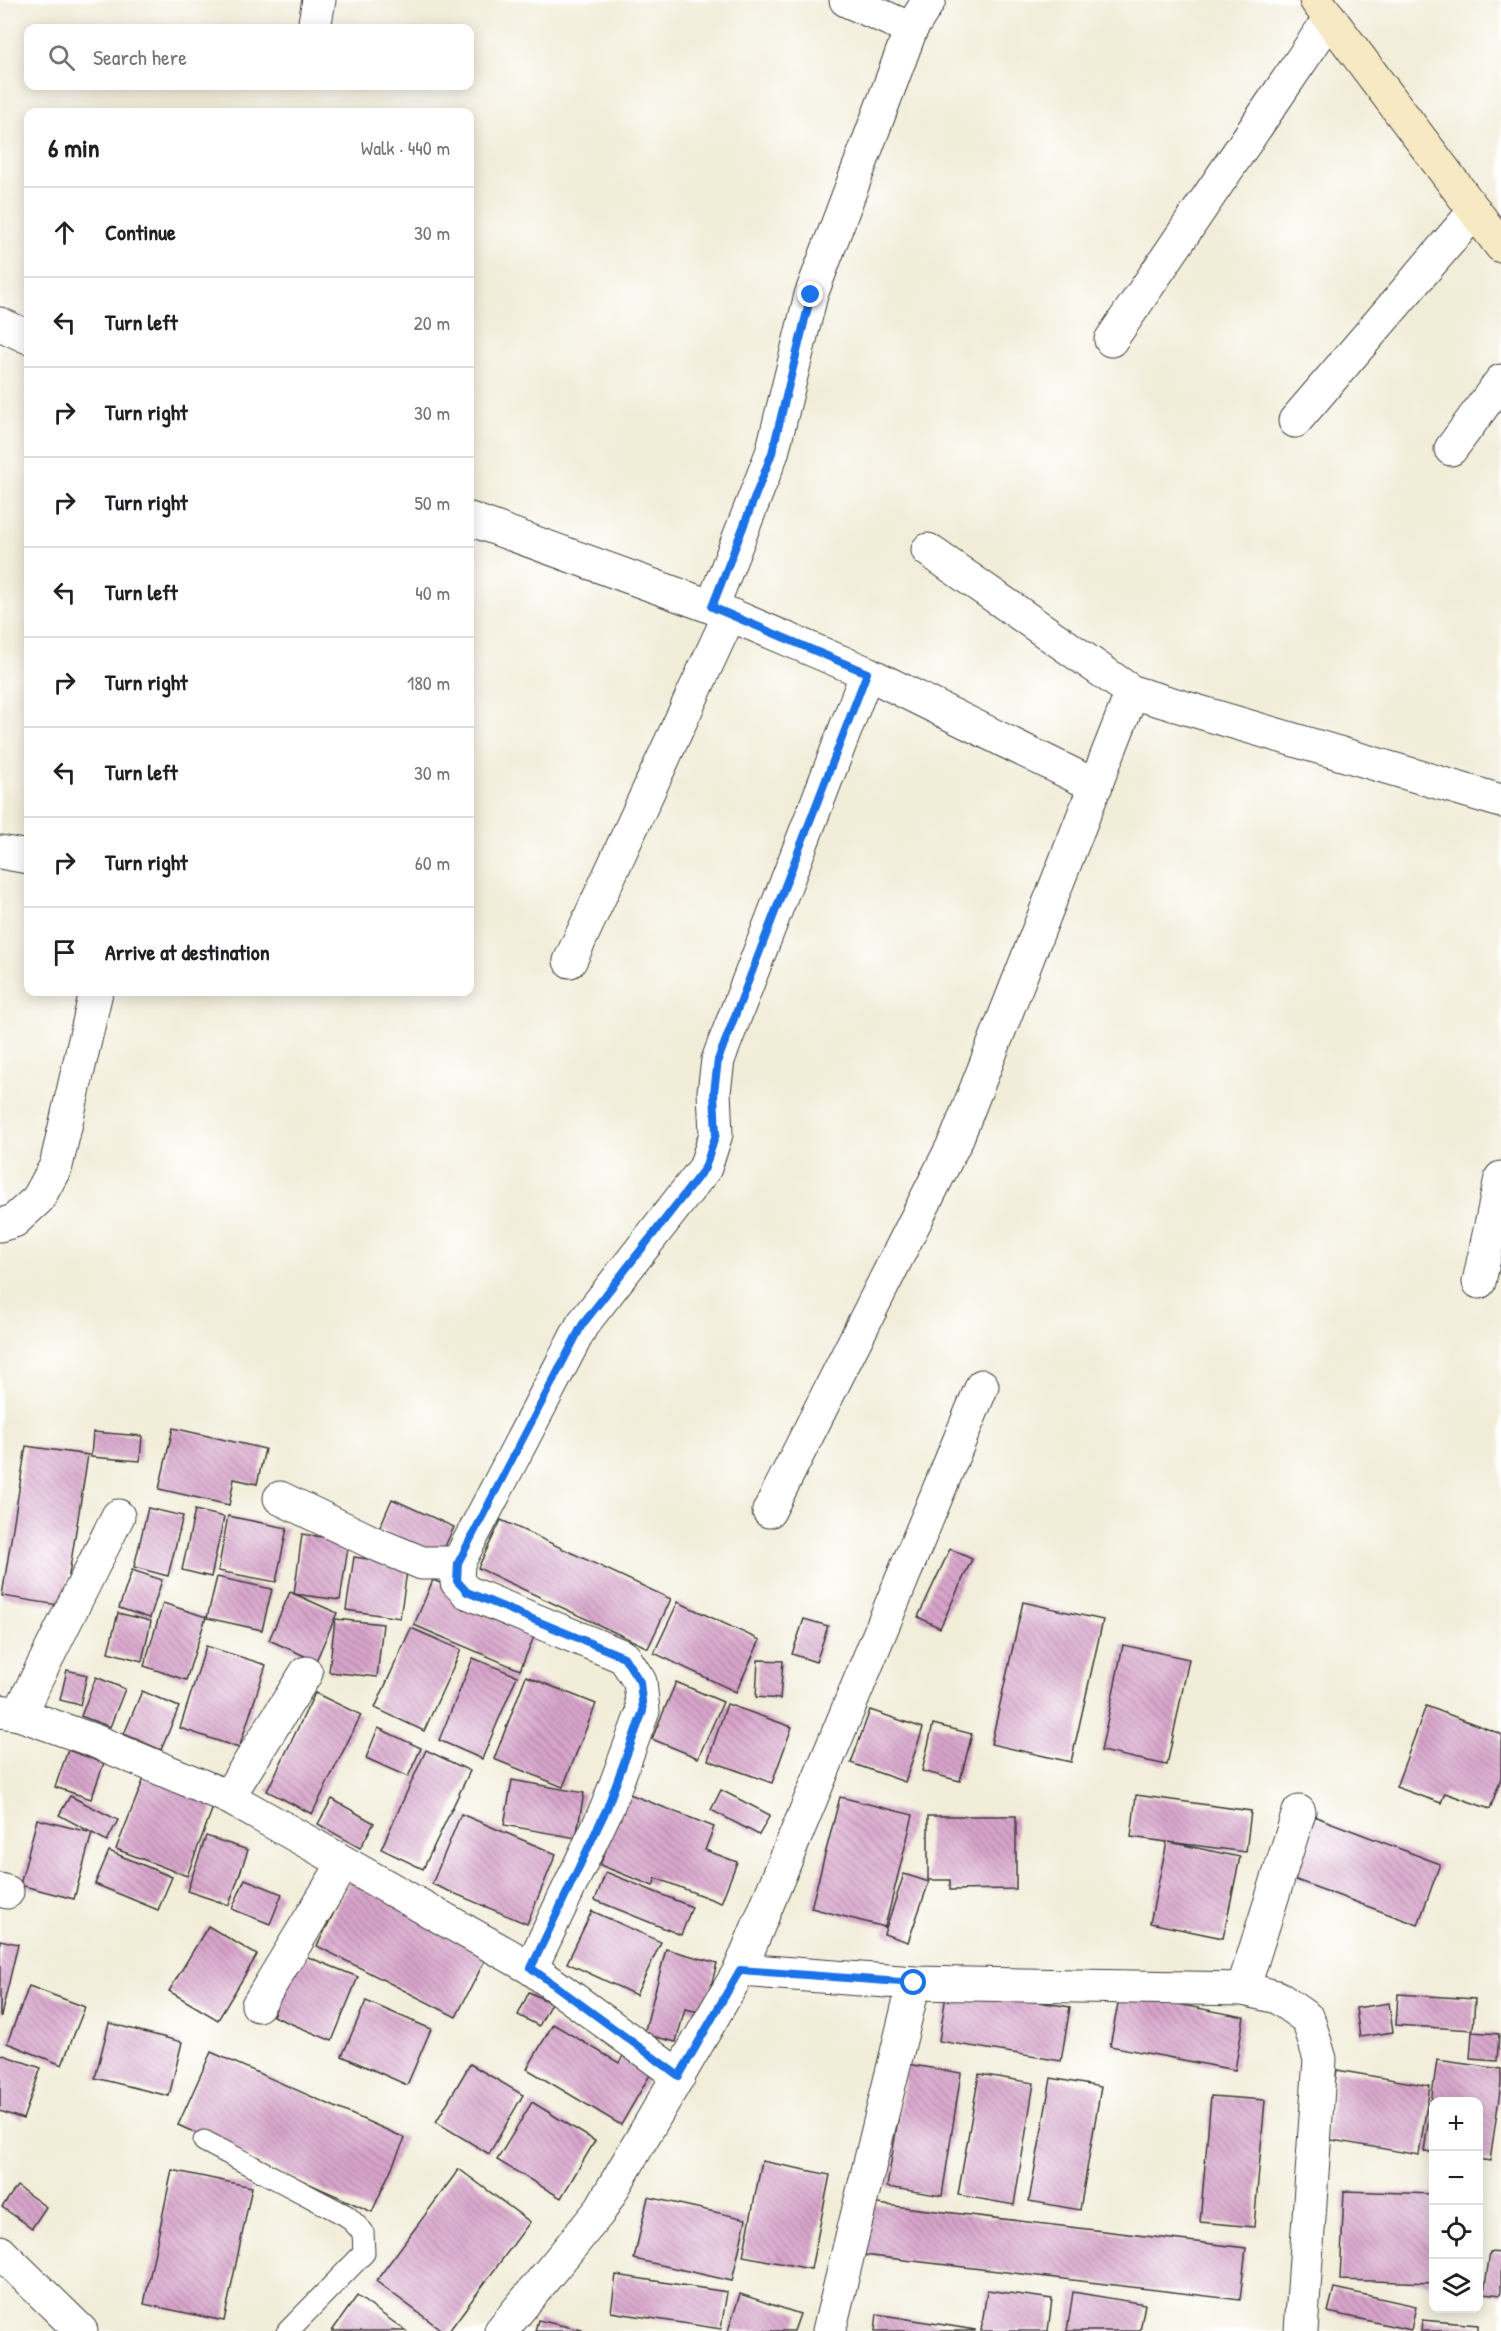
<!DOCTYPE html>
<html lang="en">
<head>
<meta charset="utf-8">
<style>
	:root { --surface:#fff; --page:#f2f2f2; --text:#202124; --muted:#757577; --line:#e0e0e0 }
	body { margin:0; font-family:"Patrick Hand",sans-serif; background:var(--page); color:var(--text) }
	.controls { position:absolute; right:18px; bottom:18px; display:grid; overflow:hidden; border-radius:12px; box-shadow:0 3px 15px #0003 }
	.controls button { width:54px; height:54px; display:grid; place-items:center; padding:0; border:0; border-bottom:2px solid var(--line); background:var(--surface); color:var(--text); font:30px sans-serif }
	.stop { position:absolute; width:18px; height:18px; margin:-14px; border:4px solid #1a73e8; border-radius:50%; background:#fff }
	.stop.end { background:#1a73e8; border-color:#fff; box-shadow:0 2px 6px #0008 }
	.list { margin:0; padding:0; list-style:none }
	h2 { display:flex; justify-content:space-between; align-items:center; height:78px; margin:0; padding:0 24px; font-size:26px }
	h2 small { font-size:20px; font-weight:400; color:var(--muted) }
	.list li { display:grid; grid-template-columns:39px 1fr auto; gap:18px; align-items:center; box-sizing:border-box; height:90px; padding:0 24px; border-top:2px solid var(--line) }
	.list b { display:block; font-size:22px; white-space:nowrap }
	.list em { font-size:20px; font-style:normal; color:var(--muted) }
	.icon { flex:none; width:33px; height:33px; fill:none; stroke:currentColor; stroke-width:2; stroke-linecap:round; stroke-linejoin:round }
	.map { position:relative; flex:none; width:1501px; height:2331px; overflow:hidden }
	.search { position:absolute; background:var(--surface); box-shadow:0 3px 15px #0003; left:24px; top:24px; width:450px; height:66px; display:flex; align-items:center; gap:15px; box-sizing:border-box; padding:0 21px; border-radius:12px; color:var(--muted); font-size:22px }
	.panel { position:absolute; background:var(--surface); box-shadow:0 3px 15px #0003; left:24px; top:108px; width:450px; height:888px; border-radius:12px }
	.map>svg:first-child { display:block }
	.building { fill:url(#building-back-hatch) }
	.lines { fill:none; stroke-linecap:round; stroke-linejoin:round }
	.lane-casing { stroke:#3c3b38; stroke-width:23 }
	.street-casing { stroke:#3c3b38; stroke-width:35 }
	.secondary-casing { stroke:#3c3b38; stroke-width:35 }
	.lane { stroke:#fff; stroke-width:21 }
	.street { stroke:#fff; stroke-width:33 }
	.secondary { stroke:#f7e9c3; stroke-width:33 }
	.route { stroke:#1a73e8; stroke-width:8 }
</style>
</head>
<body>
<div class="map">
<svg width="1501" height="2331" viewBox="0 0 1501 2331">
	<defs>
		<pattern id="building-back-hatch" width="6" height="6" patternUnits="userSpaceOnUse" patternTransform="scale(1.5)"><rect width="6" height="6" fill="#d8a4cb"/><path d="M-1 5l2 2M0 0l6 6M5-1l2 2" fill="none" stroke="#ae85a4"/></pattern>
	</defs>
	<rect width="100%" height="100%" fill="#fff"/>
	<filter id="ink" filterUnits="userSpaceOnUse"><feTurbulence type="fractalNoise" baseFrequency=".0167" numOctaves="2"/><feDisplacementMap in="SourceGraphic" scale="12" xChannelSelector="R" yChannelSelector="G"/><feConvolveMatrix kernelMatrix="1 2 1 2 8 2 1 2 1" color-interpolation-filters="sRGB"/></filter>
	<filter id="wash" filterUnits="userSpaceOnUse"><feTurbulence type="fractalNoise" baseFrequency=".008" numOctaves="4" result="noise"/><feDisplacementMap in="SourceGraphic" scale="24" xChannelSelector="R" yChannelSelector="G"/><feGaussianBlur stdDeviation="1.35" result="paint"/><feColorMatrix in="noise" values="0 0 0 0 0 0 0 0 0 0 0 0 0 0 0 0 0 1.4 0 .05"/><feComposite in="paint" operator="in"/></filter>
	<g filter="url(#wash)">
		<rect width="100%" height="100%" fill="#f2edd9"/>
		<g id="blocks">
			<g class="building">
				<polygon points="173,1428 265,1449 257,1484 234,1479 229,1505 159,1489"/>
				<polygon points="93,1432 142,1436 140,1461 91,1457"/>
				<polygon points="26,1446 88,1455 64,1606 2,1596"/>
				<polygon points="392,1499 454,1527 440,1557 379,1529"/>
				<polygon points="148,1508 183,1516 168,1576 134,1567"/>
				<polygon points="195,1510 224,1517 211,1577 182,1570"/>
				<polygon points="228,1516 287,1528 276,1582 218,1571"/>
				<polygon points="501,1520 671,1599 648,1648 478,1568"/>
				<polygon points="302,1534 349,1541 340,1600 294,1594"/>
				<polygon points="950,1549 972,1559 940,1628 918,1617"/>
				<polygon points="354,1557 408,1565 400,1618 346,1610"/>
				<polygon points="132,1570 162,1580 150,1618 119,1608"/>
				<polygon points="217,1577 272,1589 262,1630 207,1618"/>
				<polygon points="433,1580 539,1625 520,1670 414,1625"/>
				<polygon points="290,1592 337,1613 316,1661 269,1640"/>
				<polygon points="678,1602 760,1640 736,1692 654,1653"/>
				<polygon points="1023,1602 1103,1620 1071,1762 991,1744"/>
				<polygon points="163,1603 206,1617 186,1680 144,1666"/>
				<polygon points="118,1613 151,1621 142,1661 108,1652"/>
				<polygon points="335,1619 383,1624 377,1677 329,1672"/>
				<polygon points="804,1619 828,1626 816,1662 792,1654"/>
				<polygon points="411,1628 461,1650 424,1731 375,1708"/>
				<polygon points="1123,1645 1189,1659 1167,1765 1101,1751"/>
				<polygon points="206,1646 266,1665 239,1748 180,1728"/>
				<polygon points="473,1658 517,1676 482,1759 439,1740"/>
				<polygon points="758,1660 783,1661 780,1699 756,1697"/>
				<polygon points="67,1670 87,1675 80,1705 60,1700"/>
				<polygon points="526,1676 596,1704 563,1787 494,1759"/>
				<polygon points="96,1677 125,1689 110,1727 81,1716"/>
				<polygon points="676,1682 723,1702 698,1758 652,1739"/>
				<polygon points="142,1691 179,1707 161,1750 124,1734"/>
				<polygon points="315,1693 361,1715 312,1814 267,1791"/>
				<polygon points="727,1704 792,1727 772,1783 708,1760"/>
				<polygon points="1426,1706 1501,1734 1501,1778 1490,1809 1445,1793 1441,1803 1396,1787"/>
				<polygon points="870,1710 923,1728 905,1782 851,1763"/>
				<polygon points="933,1724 972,1734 960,1781 922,1771"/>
				<polygon points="378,1728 421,1748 408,1777 366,1758"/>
				<polygon points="68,1750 104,1763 91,1799 55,1787"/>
				<polygon points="426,1750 470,1771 423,1869 381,1849"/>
				<polygon points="145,1776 215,1802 187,1876 116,1849"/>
				<polygon points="512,1780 584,1793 576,1838 504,1825"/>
				<polygon points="721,1790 770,1815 759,1835 711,1810"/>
				<polygon points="627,1793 714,1827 705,1850 737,1862 721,1903 656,1878 653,1886 600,1865"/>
				<polygon points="1136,1795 1251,1811 1246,1852 1169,1842 1240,1857 1223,1938 1150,1923 1167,1842 1131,1837"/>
				<polygon points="70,1796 118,1820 107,1841 59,1815"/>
				<polygon points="840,1797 913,1815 885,1927 811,1908"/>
				<polygon points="332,1799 374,1823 360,1848 318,1824"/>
				<polygon points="1303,1812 1440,1864 1418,1925 1280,1874"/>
				<polygon points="461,1814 556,1854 527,1924 432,1884"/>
				<polygon points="928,1816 1016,1816 1016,1889 950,1890 950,1880 928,1880"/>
				<polygon points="37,1819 92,1833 74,1899 20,1885"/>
				<polygon points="206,1836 248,1850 229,1905 187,1891"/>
				<polygon points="109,1851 172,1877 158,1910 95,1884"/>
				<polygon points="606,1872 692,1907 681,1935 595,1900"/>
				<polygon points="904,1874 929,1882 908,1942 884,1934"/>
				<polygon points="245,1879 282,1894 270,1924 232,1909"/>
				<polygon points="351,1879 490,1950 456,2017 317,1946"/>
				<polygon points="592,1911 661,1942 636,1995 567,1963"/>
				<polygon points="208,1926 257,1955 218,2020 169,1991"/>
				<polygon points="0,1940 18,1944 1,2016 0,2016"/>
				<polygon points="666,1949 717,1963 704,2013 685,2009 676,2042 644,2034"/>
				<polygon points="298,1953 358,1977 332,2041 273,2016"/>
				<polygon points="29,1986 85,2007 62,2065 7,2043"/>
				<polygon points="947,1988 1070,2007 1061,2061 939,2041"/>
				<polygon points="529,1992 551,2003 539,2026 518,2015"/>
				<polygon points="1120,1993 1244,2017 1235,2070 1110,2046"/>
				<polygon points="1398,1994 1475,1999 1473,2030 1396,2025"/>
				<polygon points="366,2001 431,2029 407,2085 342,2056"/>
				<polygon points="1389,2003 1393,2032 1360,2037 1356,2008"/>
				<polygon points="109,2023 182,2042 169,2096 95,2078"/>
				<polygon points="553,2024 619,2063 626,2051 654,2068 621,2125 527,2069"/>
				<polygon points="1472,2032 1499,2034 1497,2061 1470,2059"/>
				<polygon points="211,2052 405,2138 372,2212 178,2125"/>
				<polygon points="0,2054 41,2068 23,2119 0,2111"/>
				<polygon points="1437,2060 1501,2069 1501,2084 1490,2161 1478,2159 1478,2102 1434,2102 1434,2153 1424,2152"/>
				<polygon points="470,2064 523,2095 489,2154 436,2122"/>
				<polygon points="907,2064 961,2073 942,2196 887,2187"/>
				<polygon points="1337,2070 1430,2086 1419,2155 1326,2139"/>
				<polygon points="979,2074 1034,2083 1014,2205 958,2195"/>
				<polygon points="1051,2078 1101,2087 1080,2210 1029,2201"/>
				<polygon points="1211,2096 1265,2100 1254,2227 1200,2222"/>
				<polygon points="532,2102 595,2141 561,2198 497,2160"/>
				<polygon points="762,2161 830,2175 811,2269 743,2256"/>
				<polygon points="459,2169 530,2222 449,2331 443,2331 376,2281"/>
				<polygon points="172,2170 252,2187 224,2321 144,2304"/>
				<polygon points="17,2186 46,2207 32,2228 2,2207"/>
				<polygon points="1344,2191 1434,2194 1434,2283 1340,2280"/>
				<polygon points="648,2197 746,2219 732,2281 634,2259"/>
				<polygon points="869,2203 1246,2248 1240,2300 863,2255"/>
				<polygon points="1490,2252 1501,2253 1501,2295 1484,2293"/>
				<polygon points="616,2275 727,2292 721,2329 611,2312"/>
				<polygon points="1334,2288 1416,2306 1411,2330 1328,2312"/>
				<polygon points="987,2290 1052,2299 1048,2331 981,2331"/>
				<polygon points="1073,2292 1145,2304 1140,2331 1067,2331"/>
				<polygon points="740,2294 800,2314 794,2331 728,2331"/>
				<polygon points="357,2296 406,2331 332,2331"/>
				<polygon points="877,2314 975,2330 975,2331 875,2331"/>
				<polygon points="538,2320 582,2330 582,2331 535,2331"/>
				<polygon points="1422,2320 1478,2325 1478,2331 1421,2331"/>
			</g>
		</g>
	</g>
	<g filter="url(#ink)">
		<use href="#blocks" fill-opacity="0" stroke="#3c3b38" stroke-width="1.5"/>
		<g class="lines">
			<defs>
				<polyline id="lane" points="204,2141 347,2216 363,2232 364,2253 288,2331"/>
				<g id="street">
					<polyline points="846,0 911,29"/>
					<polyline points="314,28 319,0"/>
					<polyline points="0,324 28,337"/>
					<polyline points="1111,340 1330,18"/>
					<polyline points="1295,421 1475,211"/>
					<polyline points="1451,449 1501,381"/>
					<polyline points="470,519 712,607 867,673 1096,786"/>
					<polyline points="928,550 1132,692"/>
					<polyline points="712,607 772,453 811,295 911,29 929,0"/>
					<polyline points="0,852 28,857"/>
					<polyline points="570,961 729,616"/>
					<polyline points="0,1225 14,1221 38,1199 56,1166 96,992"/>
					<polyline points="1479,1282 1501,1178"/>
					<polyline points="280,1498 376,1544 422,1563 458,1563"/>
					<polyline points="769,1511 957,1138 1132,692 1501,801"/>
					<polyline points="0,1711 19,1714 95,1741 228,1797 531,1968 679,2076"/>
					<polyline points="19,1714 118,1516"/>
					<polyline points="228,1797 306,1673"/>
					<polyline points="0,1890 7,1892"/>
					<polyline points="531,1968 607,1808 643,1711 640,1682 624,1657 467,1592 457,1582 458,1563 582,1325 705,1168 716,1134 714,1092 718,1060 867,673"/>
					<polyline points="740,1970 914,1983 1243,1989 1277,1997 1308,2019 1320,2059 1301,2331"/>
					<polyline points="1243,1989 1299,1812"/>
					<polyline points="258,2005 344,1863"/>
					<polyline points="0,2252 81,2331"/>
					<polyline points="501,2331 599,2212 740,1970 982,1386"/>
					<polyline points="829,2331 914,1983"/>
				</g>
				<polyline id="secondary" points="1316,0 1501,246"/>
			</defs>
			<use href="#lane" class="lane-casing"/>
			<use href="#street" class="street-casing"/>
			<use href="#secondary" class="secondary-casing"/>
			<use href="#lane" class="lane"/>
			<use href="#street" class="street"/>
			<use href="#secondary" class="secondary"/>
		</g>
	</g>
	<g class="lines" filter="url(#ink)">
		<polyline class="route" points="811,295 772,453 712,607 867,673 718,1060 714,1092 716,1134 705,1168 582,1325 458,1563 457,1581 467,1592 624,1657 640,1682 643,1711 607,1808 531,1968 679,2076 740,1970 914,1983"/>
	</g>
</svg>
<div class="controls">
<button>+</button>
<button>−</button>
<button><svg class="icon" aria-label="locate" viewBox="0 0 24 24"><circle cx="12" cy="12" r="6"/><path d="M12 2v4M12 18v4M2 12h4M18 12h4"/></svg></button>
<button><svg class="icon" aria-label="layers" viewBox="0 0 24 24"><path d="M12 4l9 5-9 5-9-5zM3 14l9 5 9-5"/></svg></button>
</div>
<div class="stop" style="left:914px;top:1983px"></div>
<div class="stop end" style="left:811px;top:295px"></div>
<div class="search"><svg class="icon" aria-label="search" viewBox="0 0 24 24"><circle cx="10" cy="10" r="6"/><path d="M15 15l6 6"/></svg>Search here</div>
<section class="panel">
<h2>6 min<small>Walk · 440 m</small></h2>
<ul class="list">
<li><svg class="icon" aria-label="ahead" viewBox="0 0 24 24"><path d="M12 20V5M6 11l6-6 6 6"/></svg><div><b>Continue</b></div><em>30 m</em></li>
<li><svg class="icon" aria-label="left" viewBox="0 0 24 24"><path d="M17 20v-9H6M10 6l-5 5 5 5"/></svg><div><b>Turn left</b></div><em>20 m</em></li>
<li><svg class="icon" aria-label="right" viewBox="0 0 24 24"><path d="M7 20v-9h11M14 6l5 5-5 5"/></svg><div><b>Turn right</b></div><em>30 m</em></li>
<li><svg class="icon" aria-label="right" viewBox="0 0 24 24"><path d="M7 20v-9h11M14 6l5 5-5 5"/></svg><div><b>Turn right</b></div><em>50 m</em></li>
<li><svg class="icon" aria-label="left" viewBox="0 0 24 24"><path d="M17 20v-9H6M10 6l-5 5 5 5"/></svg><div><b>Turn left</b></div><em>40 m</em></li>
<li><svg class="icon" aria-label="right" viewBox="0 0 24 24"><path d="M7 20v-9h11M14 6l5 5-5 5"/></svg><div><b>Turn right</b></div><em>180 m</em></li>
<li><svg class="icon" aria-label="left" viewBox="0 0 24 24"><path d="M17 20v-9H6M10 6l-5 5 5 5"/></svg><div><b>Turn left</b></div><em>30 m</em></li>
<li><svg class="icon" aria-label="right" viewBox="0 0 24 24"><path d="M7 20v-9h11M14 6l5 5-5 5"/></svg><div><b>Turn right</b></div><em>60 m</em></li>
<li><svg class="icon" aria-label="arrive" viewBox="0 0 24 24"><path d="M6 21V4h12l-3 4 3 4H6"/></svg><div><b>Arrive at destination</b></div></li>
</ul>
</section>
</div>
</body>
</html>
